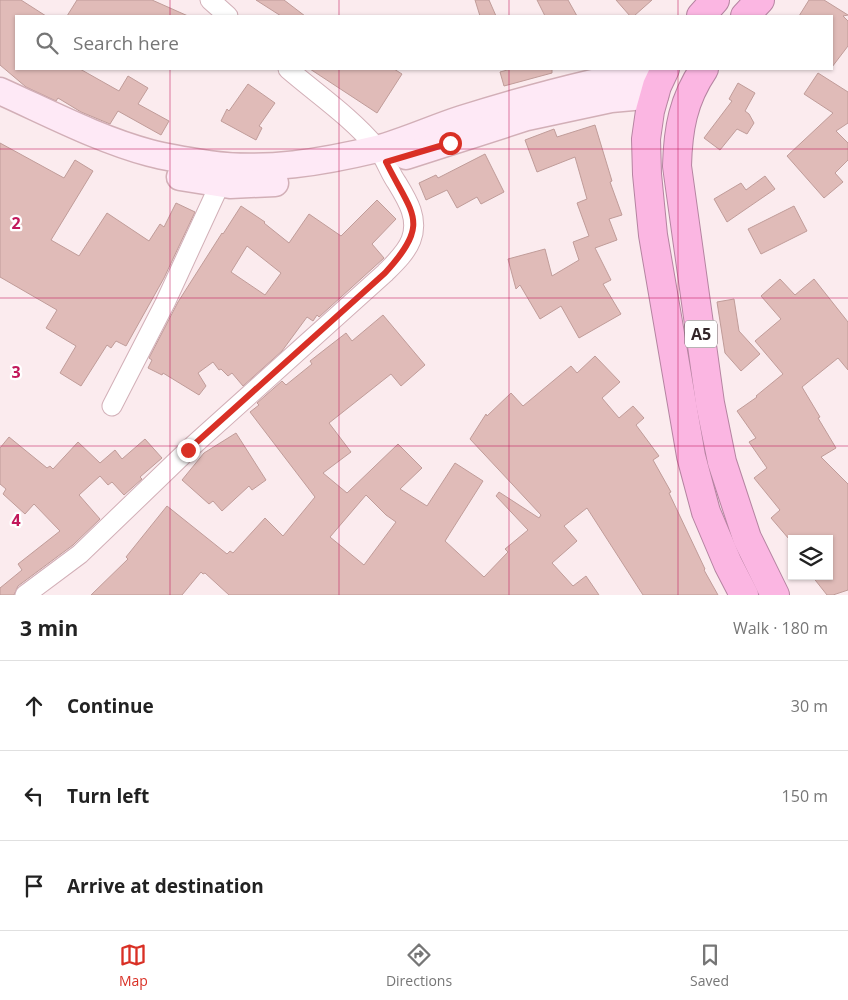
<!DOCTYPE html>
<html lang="en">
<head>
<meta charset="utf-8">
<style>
	:root { --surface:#fff; --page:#f6f6f6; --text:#222; --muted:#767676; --line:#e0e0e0; --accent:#d93025 }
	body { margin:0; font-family:"Open Sans",sans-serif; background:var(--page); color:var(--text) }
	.controls { position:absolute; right:15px; bottom:15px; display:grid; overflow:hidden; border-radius:0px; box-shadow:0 1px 4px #0004 }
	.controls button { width:45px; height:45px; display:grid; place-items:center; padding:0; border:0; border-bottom:1px solid var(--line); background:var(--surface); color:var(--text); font:25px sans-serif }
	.stop { position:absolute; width:15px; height:15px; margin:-11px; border:4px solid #d93025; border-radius:50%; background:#fff }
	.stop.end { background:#d93025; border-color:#fff; box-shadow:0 1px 5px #0008 }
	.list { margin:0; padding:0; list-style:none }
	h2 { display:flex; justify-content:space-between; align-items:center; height:65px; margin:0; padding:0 20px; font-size:21px }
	h2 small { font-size:16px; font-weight:400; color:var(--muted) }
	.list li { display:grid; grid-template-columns:32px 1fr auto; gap:15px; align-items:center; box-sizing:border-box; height:90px; padding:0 20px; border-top:1px solid var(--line) }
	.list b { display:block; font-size:19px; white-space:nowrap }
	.list em { font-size:16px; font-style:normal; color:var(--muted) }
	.icon { flex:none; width:28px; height:28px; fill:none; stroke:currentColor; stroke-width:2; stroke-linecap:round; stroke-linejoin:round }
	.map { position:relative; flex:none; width:848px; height:595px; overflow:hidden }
	.search { position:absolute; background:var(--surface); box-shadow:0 1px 4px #0004; left:15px; right:15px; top:15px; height:55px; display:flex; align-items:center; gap:12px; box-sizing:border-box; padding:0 18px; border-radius:0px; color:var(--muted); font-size:19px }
	.sheet { height:335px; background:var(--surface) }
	nav { display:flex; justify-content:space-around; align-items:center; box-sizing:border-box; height:70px; border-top:1px solid var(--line); background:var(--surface); font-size:14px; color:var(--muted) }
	nav a { display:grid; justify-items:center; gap:2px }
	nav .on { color:var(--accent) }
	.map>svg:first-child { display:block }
	.building { fill:#e0bbb8; stroke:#c09c99; fill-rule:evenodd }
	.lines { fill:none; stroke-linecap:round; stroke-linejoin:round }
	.street-casing { stroke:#d2afb7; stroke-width:21 }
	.secondary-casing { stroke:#d2afb7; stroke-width:29 }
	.highway-casing { stroke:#b584a1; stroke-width:30 }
	.street { stroke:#fff; stroke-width:19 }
	.secondary { stroke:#fee9f6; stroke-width:26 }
	.highway { stroke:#fbb6e2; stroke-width:28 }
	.route { stroke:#d93025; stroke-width:6 }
	.grid { fill:none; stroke:#c2185b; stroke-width:1; stroke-opacity:0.55 }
	.labels { text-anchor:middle; stroke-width:4.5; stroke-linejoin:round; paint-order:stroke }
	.shield { fill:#fff; stroke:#706769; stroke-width:1 }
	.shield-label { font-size:16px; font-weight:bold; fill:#332629 }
	.grid-label { font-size:16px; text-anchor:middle; font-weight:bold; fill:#c2185b; stroke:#fff; stroke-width:4.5; stroke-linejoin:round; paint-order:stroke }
</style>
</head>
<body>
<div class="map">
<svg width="848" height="595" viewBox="0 0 848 595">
	<rect width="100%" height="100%" fill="#fbebee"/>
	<g class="building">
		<polygon points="0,0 21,0 46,16 16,16 16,69 80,69 119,91 128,76 148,88 138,104 169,121 161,135 118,111 110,124 81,112 58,98 56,101 26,87 0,65"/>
		<polygon points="77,0 152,0 188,16 67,16"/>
		<polygon points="256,0 284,0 305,16 281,16"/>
		<polygon points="475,0 489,0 496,16 480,16"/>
		<polygon points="537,0 568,0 577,16 545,16"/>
		<polygon points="616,0 652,0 634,16 630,16"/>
		<polygon points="809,0 824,0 848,15 843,16 848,21 848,46 832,67 832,16 799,16"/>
		<polygon points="310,69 394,69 402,74 377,113"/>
		<polygon points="511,69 552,69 552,73 504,86 500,72"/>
		<polygon points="818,73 848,92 848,123 836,131 848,143 848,160 835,173 843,182 824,198 787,156 833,113 804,94"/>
		<polygon points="738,83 755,93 745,111 749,114 754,123 747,134 737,129 720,150 704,138 732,101 729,99"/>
		<polygon points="248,84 275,103 259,126 262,128 256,140 221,121 227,109 229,111"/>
		<polygon points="595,125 612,181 610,182 622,215 609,219 617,240 595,248 611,280 603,284 621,314 579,338 561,306 540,319 520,285 516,289 508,259 545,249 552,276 579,260 573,242 589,236 577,203 587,199 575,157 537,172 525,140 554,129 557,137"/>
		<polygon points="0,143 64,178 75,160 93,171 51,240 79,256 107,213 149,241 160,224 164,227 176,203 195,212 164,278 126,346 116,341 111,348 107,345 81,386 60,373 76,346 46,328 57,310 0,277"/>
		<polygon points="485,154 504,192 481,204 477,197 457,208 447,190 426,200 419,183 436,175 438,178"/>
		<polygon points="765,176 775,189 727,222 714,199 741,183 746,190"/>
		<path d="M377,200L396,219L372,244L384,258L319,317L317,315L313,321L307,317L282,351L243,386L232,373L228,376L221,369L219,370L213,362L198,373L206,386L199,395L163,373L162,375L148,368L152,360L149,358L178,302L222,233L223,234L241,206L265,222L264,223L289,243L309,214L341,236ZM247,246L281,273L265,295L231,272Z"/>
		<polygon points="794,206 807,231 761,254 748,229"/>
		<polygon points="780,279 795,295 814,279 848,322 848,370 838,358 802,387 820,417 818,418 836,448 821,457 848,484 848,590 833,595 827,595 812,576 829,576 829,539 789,539 771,518 780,510 754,478 767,468 749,442 756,438 737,411 757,397 756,396 783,374 755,341 781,319 761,296"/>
		<polygon points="734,299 739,331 760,354 741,371 725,353 717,302"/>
		<path d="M383,315L425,365L401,386L391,374L329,423L351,452L323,473L347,493L398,444L422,468L400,489L427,506L455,463L483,481L445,541L484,577L508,552L505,549L528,530L496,496L499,492L539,518L541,515L470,439L486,414L487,416L511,393L523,406L571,366L577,373L595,356L620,382L602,398L619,418L633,406L644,418L636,425L659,456L653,460L671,492L669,493L705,569L704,570L718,595H643L587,508L564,526L577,541L552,563L573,586L586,576L599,595H229L205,573L203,574L201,572L182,595H91L128,559L126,557L167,506L227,554L230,551L233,553L265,518L283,536L315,497L250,412L259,405L257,403L282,381L286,385L312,364L310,361L346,333L352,341ZM366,495L386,515L396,522L364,565L330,537Z"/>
		<polygon points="236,433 266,480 252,490 249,486 222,511 213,501 209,504 182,480 204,453"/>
		<polygon points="9,437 47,468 50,466 53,469 78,442 100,463 115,450 122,459 145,439 162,458 140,477 142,479 124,495 112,482 108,485 100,476 79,495 100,519 73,545 18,586 14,595 0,595 0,588 22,570 18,564 60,531 34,504 25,514 3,494 6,489 0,484 0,448"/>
	</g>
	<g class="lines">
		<defs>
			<g id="street">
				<polyline points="210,0 228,16"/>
				<polyline points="112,406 165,303 225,173"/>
				<path d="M25,595L80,554L188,450L385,273C394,264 406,253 411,240C419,219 408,201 397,183C389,172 385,157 376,147C351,117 317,94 288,69"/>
			</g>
			<g id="secondary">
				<path d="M0,91C49,113 98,139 150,153C169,158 189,161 209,164C265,172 323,162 377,149C406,141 434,128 462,119C529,98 595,80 663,69"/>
				<polyline points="406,156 527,117 611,99 655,95"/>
				<polyline points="180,177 230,185 275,183"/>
			</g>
			<g id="highway">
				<polyline points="701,16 715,0"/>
				<polyline points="745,16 760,0"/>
				<polyline points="665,69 657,86 650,111 646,139 647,174 653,235 691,456 706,512 728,564 744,595"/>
				<path d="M704,69C683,100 678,129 677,166L710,403L722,462L747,538L775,595"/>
			</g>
		</defs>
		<use href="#street" class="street-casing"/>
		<use href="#secondary" class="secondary-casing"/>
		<use href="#highway" class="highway-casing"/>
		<use href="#street" class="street"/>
		<use href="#secondary" class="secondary"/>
		<use href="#highway" class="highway"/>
	</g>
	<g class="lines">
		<path class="route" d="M188,450L385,273C432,222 412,215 386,162L450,143"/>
	</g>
	<path class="grid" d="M170,0V16M339,0V16M509,0V16M678,0V16M170,69V595M339,69V595M509,69V595M678,69V595M0,149H848M0,298H848M0,446H848"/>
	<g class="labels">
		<rect class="shield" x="685" y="320.5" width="32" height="27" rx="4"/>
		<g class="shield-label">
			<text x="701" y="340">A5</text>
		</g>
	</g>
	<g class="grid-label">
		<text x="16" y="229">2</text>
		<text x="16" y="378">3</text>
		<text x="16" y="526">4</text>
	</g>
</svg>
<div class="controls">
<button><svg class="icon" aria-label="layers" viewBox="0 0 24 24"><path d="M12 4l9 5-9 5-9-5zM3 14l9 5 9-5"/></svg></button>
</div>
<div class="stop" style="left:450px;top:143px"></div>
<div class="stop end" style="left:188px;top:450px"></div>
<div class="search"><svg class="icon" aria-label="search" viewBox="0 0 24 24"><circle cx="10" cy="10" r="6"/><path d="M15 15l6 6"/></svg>Search here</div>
</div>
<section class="sheet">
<h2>3 min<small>Walk · 180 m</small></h2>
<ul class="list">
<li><svg class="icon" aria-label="ahead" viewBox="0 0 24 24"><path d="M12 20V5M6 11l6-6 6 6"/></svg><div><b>Continue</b></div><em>30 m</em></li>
<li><svg class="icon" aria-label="left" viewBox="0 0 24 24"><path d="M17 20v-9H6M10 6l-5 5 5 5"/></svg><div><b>Turn left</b></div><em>150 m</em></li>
<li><svg class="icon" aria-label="arrive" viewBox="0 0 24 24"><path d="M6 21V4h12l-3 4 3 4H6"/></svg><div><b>Arrive at destination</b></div></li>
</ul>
</section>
<nav>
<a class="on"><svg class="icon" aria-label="map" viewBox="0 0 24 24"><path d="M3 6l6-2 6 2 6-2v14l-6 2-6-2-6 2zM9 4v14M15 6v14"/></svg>Map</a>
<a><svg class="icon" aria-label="directions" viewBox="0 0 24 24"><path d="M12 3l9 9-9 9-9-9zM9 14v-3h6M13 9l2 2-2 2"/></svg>Directions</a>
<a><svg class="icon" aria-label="saved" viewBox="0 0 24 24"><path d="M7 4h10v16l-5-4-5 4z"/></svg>Saved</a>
</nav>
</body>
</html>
